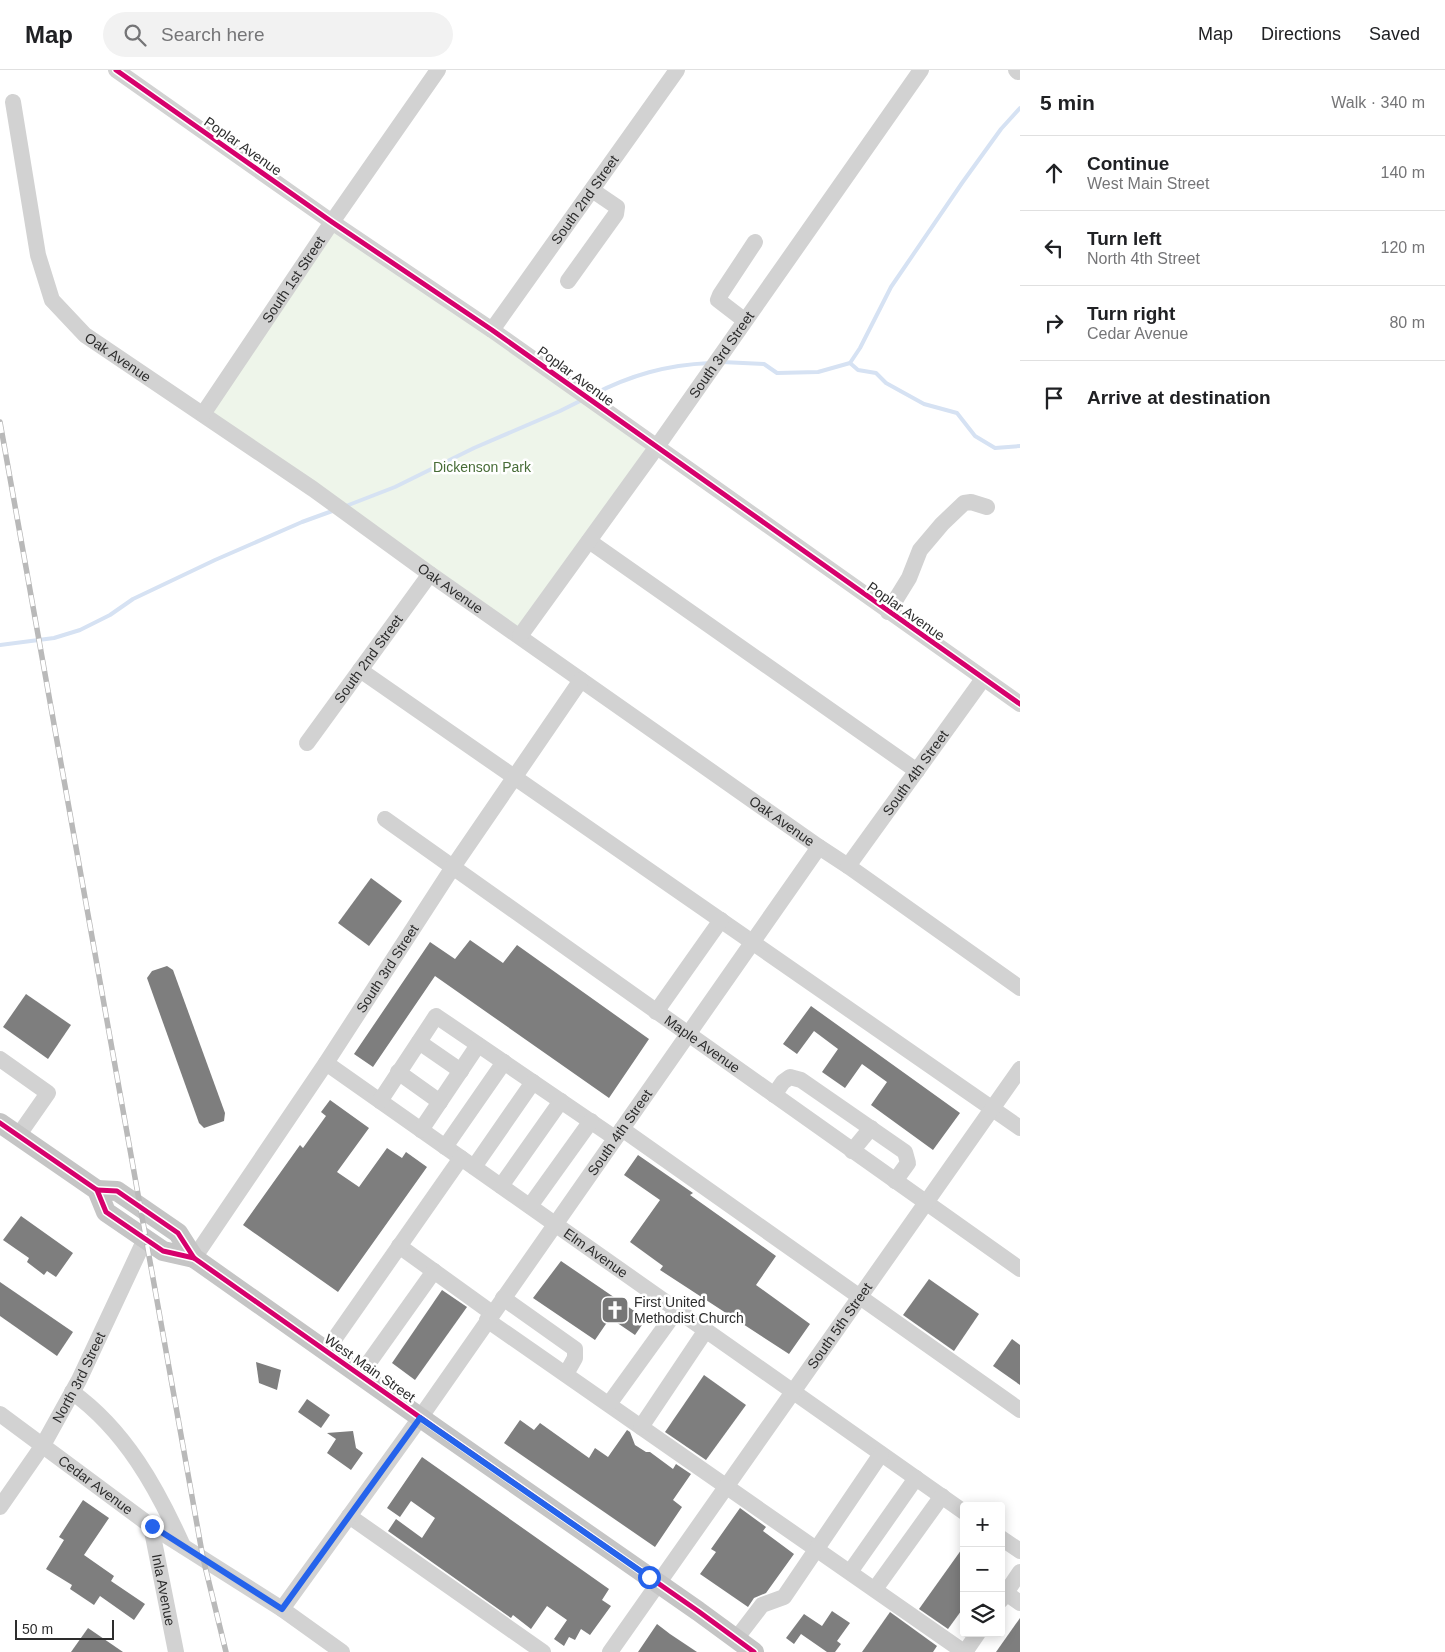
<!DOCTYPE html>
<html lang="en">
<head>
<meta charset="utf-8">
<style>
	:root { --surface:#fff; --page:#f2f2f2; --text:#202124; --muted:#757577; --line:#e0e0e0 }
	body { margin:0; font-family:Arial,sans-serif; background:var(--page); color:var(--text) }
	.controls { position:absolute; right:15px; bottom:15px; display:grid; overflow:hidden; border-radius:5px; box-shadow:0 2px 12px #0003 }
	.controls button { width:45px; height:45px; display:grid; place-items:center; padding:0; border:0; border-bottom:1px solid var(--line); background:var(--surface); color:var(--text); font:25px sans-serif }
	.scale { position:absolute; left:15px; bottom:12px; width:99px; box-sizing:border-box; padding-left:5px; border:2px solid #2d2d2d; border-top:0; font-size:14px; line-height:18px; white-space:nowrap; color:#2d2d2d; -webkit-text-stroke:4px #fff; paint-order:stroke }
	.stop { position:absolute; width:15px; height:15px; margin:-11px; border:4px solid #2563eb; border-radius:50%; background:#fff }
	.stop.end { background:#2563eb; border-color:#fff; box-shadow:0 1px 5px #0008 }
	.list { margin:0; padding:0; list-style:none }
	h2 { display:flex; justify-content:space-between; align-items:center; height:65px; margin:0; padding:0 20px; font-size:21px }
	h2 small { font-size:16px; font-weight:400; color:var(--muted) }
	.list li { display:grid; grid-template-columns:32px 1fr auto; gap:15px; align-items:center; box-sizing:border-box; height:75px; padding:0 20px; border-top:1px solid var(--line) }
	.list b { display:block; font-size:19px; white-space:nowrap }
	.list p { margin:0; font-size:16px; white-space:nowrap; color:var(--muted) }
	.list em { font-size:16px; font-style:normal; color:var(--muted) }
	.icon { flex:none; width:28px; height:28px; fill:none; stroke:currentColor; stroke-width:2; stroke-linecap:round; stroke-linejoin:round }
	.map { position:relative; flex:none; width:1020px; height:1582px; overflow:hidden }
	header { display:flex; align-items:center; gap:30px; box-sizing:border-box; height:70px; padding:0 25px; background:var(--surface); border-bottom:1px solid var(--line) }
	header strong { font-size:24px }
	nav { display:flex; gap:28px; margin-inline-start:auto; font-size:18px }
	.search { width:350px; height:45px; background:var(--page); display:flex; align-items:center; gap:12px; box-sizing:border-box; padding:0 18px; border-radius:28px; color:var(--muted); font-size:19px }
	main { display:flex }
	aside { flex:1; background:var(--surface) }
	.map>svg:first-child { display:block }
	.green { fill:#eef5ea }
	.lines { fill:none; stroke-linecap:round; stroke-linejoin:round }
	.stream { stroke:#d6e2f3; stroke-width:4 }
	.building { fill:#7e7e7e }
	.minor { stroke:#d2d2d2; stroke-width:16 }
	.major { stroke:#c5c5c5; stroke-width:20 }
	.rail-casing { stroke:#b9b9b9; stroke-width:5.5 }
	.rail { stroke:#fff; stroke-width:4; stroke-dasharray:11; stroke-linecap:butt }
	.cycleway-casing { stroke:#fff; stroke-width:8 }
	.cycleway { stroke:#d6006c; stroke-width:5 }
	.route { stroke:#2563eb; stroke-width:6 }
	.labels { text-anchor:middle; stroke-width:5; stroke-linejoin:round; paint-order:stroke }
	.street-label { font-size:14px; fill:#2d2d2d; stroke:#fff }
	.park-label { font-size:14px; fill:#476c37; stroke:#fff }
	.poi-label { font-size:14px; fill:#2d2d2d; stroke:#fff; text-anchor:start }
</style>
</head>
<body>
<header>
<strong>Map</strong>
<div class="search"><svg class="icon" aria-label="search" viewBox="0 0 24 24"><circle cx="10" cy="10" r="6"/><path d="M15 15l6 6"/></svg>Search here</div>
<nav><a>Map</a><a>Directions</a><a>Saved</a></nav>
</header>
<main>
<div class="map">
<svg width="1020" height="1582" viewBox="0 0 1020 1582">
	<rect width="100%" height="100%" fill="#fff"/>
	<polygon class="green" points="332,152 656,378 520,566 203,344"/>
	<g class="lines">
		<g class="stream">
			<polyline points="722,292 764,294 777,303 818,302 850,293 860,278 891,217 962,113 1001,59 1020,38"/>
			<polyline points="850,293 858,300 876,303 886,313 924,334 957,343 975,366 995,378 1020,376"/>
			<path d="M592,325C631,305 666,295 710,293"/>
			<polyline points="346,436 395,417 474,378 560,341 584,329"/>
			<polyline points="0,575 54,568 80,560 110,545 133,529 215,490 302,452 335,440"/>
		</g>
	</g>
	<g class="building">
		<polygon points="371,808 402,831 369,876 338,853"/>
		<polygon points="470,870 503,893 517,875 649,969 609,1028 435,906 373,997 354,984 430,872 455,889"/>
		<polygon points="167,896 173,900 225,1043 224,1051 204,1058 199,1053 147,908 152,901"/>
		<polygon points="26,924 71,955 48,989 3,957"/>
		<polygon points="811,936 960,1043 933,1080 871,1035 887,1012 862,994 845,1018 822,1002 838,979 814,961 797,984 783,974"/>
		<polygon points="330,1030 369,1058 337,1102 359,1117 387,1078 402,1088 406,1082 427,1097 338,1222 243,1155 300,1075 303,1078 326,1046 321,1042"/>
		<polygon points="638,1085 693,1123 690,1125 776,1186 756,1215 810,1254 789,1284 660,1200 663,1196 630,1172 660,1130 624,1105"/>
		<polygon points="21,1146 73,1183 56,1207 47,1201 44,1205 27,1192 29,1188 3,1170"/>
		<polygon points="561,1191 646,1249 635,1265 610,1248 595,1270 533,1228"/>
		<polygon points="929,1209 979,1244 954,1281 903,1245"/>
		<polygon points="0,1212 73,1262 57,1286 0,1246"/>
		<polygon points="442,1220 467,1237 415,1310 392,1293"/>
		<polygon points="1012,1269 1020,1275 1020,1315 993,1296"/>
		<polygon points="256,1292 281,1300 277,1320 259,1313"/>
		<polygon points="704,1305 746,1335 706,1390 665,1362"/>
		<polygon points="307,1329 330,1345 321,1358 298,1342"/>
		<polygon points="520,1350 534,1360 540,1353 589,1388 595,1378 608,1387 627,1360 630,1362 635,1375 646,1382 650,1382 673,1399 676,1394 691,1404 673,1430 682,1437 655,1477 504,1373"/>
		<polygon points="353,1361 356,1378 363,1383 351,1400 327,1383 336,1369 327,1363"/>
		<polygon points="422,1387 609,1519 602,1530 611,1536 590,1565 581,1559 575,1570 569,1567 564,1576 554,1569 567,1550 547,1536 531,1559 513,1545 511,1548 388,1461 396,1449 422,1468 435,1448 411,1431 400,1447 387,1438"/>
		<polygon points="83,1430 109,1448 84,1485 114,1506 111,1511 145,1534 134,1550 100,1526 94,1535 70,1519 72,1515 46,1499 64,1470 59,1467"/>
		<polygon points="740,1438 766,1457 763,1461 794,1484 766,1523 754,1528 748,1537 700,1504 716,1482 711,1479"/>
		<polygon points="964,1476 964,1537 948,1559 919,1539"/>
		<polygon points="832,1541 850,1553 837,1571 841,1574 835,1582 827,1582 801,1564 794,1574 786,1568 804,1544 822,1556"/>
		<polygon points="890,1542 937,1576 933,1582 862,1582"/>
		<polygon points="1020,1548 1020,1582 996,1582"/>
		<polygon points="657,1554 670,1564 697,1582 638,1582"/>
		<polygon points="88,1558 123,1582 71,1582"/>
	</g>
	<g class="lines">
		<g class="minor">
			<polyline points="116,0 332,152 492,260 1020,634"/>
			<polyline points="1016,0 1018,2"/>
			<path id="s1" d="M13,32L38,185L52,230L85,265L313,419L430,504L819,777L848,796L1020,918"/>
			<polyline points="568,211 616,144 617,137 592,120"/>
			<polyline points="744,250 718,230 720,225 755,172"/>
			<path id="s2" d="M492,260L677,0"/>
			<path id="s3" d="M203,344L332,152L438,0"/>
			<polyline points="589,471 917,701"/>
			<polyline points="888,542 909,508 920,480 942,454 964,433 971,432 987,437"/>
			<path id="s4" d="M520,566L656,378L921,0"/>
			<polyline points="360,600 1020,1058"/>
			<path id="s5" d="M307,673L430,504"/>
			<path id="s6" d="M385,749L1020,1199"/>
			<path id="s7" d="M848,796L983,609"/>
			<polyline points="656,942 721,850"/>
			<polyline points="419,972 461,1001"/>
			<polyline points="0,989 48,1023 18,1066"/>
			<path id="s8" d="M326,993L964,1442"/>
			<polyline points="398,1002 440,1032"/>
			<polyline points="774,1025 783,1012 790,1007 801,1010 905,1082 908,1093 895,1111"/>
			<polyline points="380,1031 436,946 615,1068"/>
			<polyline points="622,1059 1020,1340"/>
			<polyline points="421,1060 478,975"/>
			<polyline points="445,1077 504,992"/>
			<polyline points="852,1081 871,1058"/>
			<polyline points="474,1097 533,1012"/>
			<polyline points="501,1116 561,1031"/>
			<polyline points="530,1136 591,1051"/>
			<polyline points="399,1176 492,1243"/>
			<path id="s9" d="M194,1188L326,993L453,797L581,610"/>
			<polyline points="503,1228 575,1279 575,1288 566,1304"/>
			<polyline points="487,1250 964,1582"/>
			<polyline points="326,1281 461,1088"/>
			<polyline points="360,1305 434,1201"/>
			<path d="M72,1322C125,1360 157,1418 183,1476"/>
			<polyline points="609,1334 677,1240"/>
			<path id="s10" d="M0,1344L151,1456L282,1539L342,1582"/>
			<polyline points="641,1357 706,1260"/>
			<path id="s11" d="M0,1437L43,1375L79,1310L145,1169"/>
			<polyline points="349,1446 543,1582"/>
			<path id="s12" d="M151,1456L176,1582"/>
			<polyline points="1001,1468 1020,1481"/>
			<polyline points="850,1502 916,1408"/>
			<polyline points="875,1519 942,1426"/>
			<polyline points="1006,1523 1020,1533"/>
			<polyline points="1001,1530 1020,1502"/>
			<path id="s13" d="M282,1539L420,1348L819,777"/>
			<polyline points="736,1569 762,1535 784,1527 881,1384"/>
			<path id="s14" d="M610,1582L1020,999"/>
			<polyline points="965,1582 978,1563"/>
		</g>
		<g class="major">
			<polyline points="0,1053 97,1120 106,1142 163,1181 194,1188"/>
			<polyline points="97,1120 117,1121 178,1163 194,1188 438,1360 698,1541 754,1582"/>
		</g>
		<defs>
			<polyline id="rail" points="0,352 203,1488 226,1582"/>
		</defs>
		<use href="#rail" class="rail-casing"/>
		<use href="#rail" class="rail"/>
		<defs>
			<g id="cycleway">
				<polyline points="116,0 332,152 492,260 1020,634"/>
				<polyline points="0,1053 97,1120 106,1142 163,1181 194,1188"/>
				<polyline points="97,1120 117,1121 178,1163 194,1188 438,1360 698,1541 754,1582"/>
			</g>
		</defs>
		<use href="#cycleway" class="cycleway-casing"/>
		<use href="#cycleway" class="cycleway"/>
	</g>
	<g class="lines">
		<polyline class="route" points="152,1456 282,1539 420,1348 649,1507"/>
	</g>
	<defs>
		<symbol id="church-square" viewBox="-11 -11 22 22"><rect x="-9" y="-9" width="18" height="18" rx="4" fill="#767676" stroke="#fff"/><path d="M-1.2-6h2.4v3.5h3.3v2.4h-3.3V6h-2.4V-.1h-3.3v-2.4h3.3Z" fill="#fff"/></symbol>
	</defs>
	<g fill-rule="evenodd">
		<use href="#church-square" x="599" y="1224" width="32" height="32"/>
	</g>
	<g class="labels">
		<g class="street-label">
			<text transform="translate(243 76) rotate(35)" y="5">Poplar Avenue</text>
			<text dy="5" stroke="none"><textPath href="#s2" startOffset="160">South 2nd Street</textPath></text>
			<text dy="5" stroke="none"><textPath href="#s3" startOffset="162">South 1st Street</textPath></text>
			<text dy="5" stroke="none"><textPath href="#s4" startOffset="346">South 3rd Street</textPath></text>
			<text dy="5" stroke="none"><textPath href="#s1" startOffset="290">Oak Avenue</textPath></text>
			<text transform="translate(576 306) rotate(36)" y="5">Poplar Avenue</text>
			<text dy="5" stroke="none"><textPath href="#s1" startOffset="695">Oak Avenue</textPath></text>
			<text transform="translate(906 541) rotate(35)" y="5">Poplar Avenue</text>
			<text dy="5" stroke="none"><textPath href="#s5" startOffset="104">South 2nd Street</textPath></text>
			<text dy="5" stroke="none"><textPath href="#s7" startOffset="115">South 4th Street</textPath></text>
			<text dy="5" stroke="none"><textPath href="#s1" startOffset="1100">Oak Avenue</textPath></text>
			<text dy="5" stroke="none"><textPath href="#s9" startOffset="348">South 3rd Street</textPath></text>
			<text dy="5" stroke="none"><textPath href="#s6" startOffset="389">Maple Avenue</textPath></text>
			<text dy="5" stroke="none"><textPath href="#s13" startOffset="584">South 4th Street</textPath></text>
			<text dy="5" stroke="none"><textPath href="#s8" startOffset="330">Elm Avenue</textPath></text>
			<text dy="5" stroke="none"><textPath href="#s14" startOffset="399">South 5th Street</textPath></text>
			<text transform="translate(370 1298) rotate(35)" y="5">West Main Street</text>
			<text dy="5" stroke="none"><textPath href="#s11" startOffset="152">North 3rd Street</textPath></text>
			<text dy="5" stroke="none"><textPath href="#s10" startOffset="119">Cedar Avenue</textPath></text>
			<text dy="5" stroke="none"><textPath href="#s12" startOffset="65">Inla Avenue</textPath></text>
		</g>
		<g class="park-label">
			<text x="482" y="402">Dickenson Park</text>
		</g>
		<g class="poi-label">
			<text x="634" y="1237">First United<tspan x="634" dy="16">Methodist Church</tspan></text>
		</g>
	</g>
</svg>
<div class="controls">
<button>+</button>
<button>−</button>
<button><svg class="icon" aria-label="layers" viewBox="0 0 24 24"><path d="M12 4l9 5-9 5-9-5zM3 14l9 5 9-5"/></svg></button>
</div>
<div class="scale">50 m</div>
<div class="stop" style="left:649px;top:1507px"></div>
<div class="stop end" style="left:152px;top:1456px"></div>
</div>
<aside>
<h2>5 min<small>Walk · 340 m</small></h2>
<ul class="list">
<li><svg class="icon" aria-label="ahead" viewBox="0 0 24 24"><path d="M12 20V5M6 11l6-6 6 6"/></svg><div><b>Continue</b><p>West Main Street</p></div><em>140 m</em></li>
<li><svg class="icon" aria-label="left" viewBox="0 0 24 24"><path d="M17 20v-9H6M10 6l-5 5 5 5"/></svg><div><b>Turn left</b><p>North 4th Street</p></div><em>120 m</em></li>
<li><svg class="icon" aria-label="right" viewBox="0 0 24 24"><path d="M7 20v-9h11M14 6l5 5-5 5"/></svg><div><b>Turn right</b><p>Cedar Avenue</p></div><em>80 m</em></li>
<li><svg class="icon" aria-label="arrive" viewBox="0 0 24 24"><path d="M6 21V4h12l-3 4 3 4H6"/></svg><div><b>Arrive at destination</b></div></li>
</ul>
</aside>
</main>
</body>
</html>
